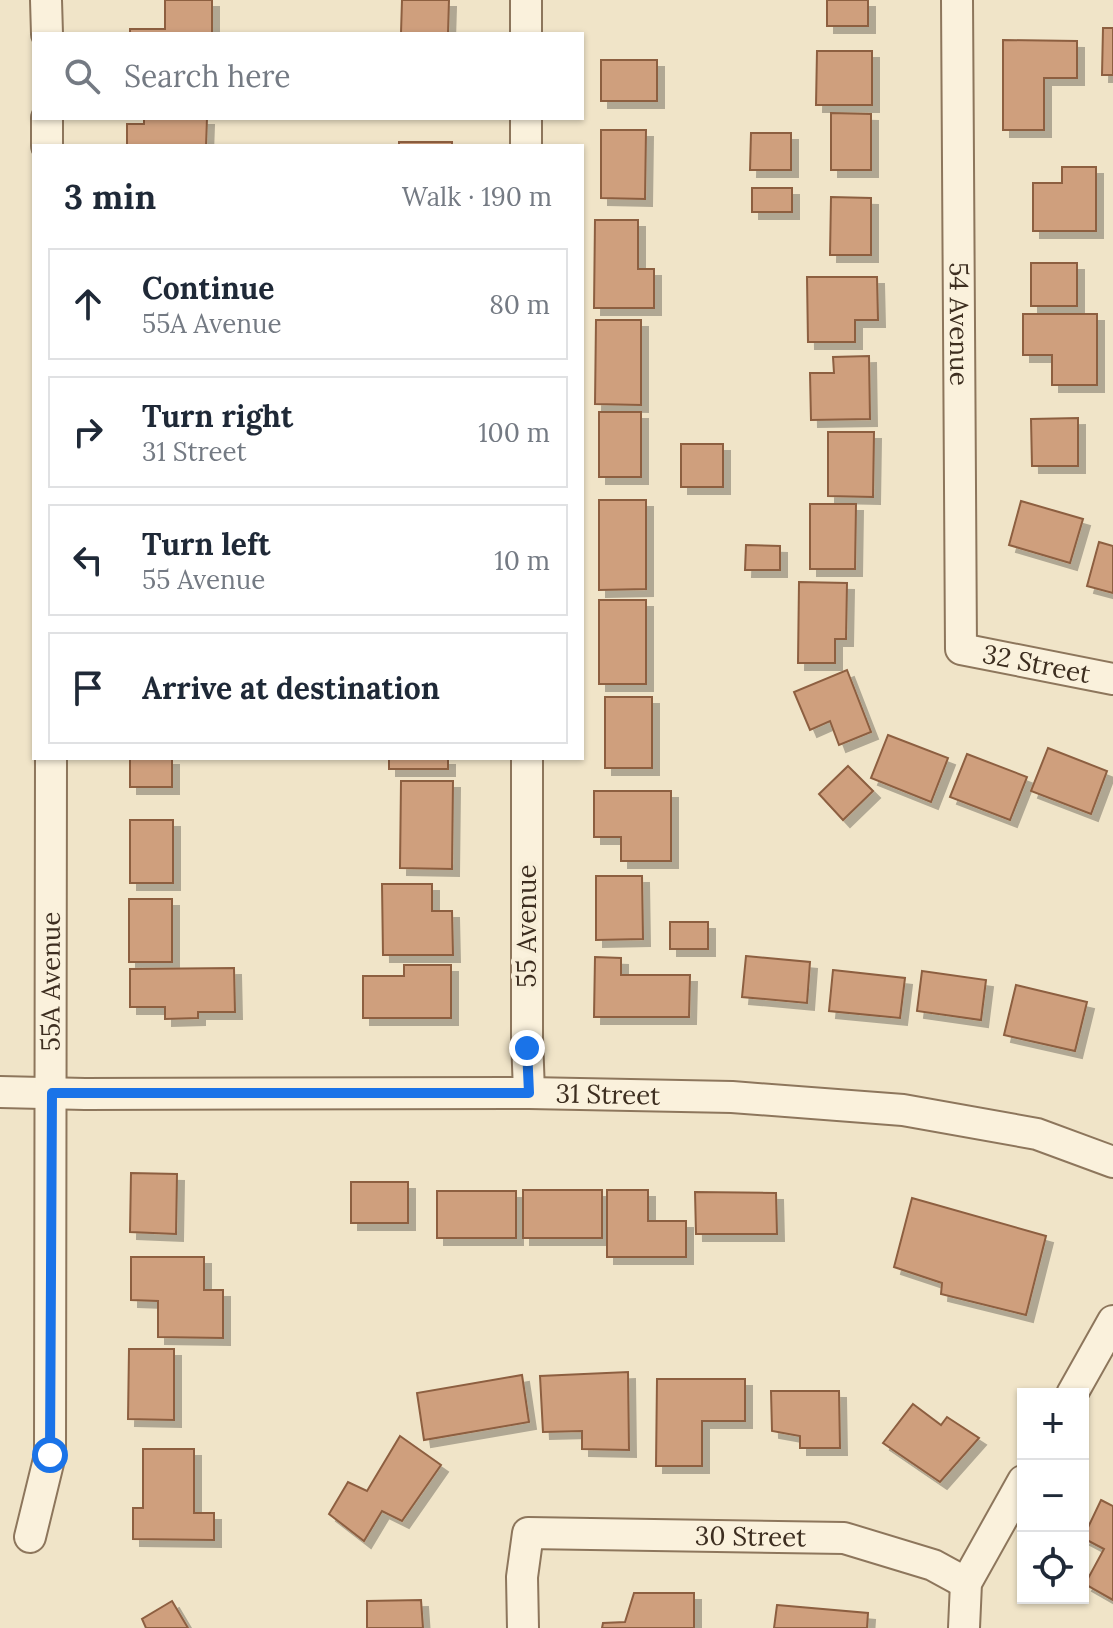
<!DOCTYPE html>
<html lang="en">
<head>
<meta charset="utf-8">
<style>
	:root { --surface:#fff; --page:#f2f2f3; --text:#1f2937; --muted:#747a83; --line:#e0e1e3 }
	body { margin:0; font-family:Lora,serif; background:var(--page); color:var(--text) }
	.controls { position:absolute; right:24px; bottom:24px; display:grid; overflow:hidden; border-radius:0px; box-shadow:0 2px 6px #0004 }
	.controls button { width:72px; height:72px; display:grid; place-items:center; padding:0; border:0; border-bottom:2px solid var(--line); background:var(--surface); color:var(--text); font:40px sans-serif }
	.stop { position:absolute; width:24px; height:24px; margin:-18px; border:6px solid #1a73e8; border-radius:50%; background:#fff }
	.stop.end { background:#1a73e8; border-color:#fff; box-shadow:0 2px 8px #0008 }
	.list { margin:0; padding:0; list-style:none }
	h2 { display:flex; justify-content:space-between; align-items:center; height:104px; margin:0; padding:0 32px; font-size:34px }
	h2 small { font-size:26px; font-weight:400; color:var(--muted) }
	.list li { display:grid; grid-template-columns:52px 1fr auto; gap:24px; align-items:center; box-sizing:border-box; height:112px; margin:0 16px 16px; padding:0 16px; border:2px solid var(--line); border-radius:0px }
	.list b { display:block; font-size:30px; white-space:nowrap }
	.list p { margin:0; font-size:26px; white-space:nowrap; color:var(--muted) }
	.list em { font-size:26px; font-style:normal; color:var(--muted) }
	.icon { flex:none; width:44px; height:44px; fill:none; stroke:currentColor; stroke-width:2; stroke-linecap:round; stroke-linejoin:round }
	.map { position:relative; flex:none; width:1113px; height:1628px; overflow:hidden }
	.search { position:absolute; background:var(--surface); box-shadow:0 2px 6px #0004; left:32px; top:32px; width:552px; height:88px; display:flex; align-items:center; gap:20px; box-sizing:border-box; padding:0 28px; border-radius:0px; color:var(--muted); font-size:30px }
	.panel { position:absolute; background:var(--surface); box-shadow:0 2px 6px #0004; left:32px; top:144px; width:552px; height:616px; border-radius:0px }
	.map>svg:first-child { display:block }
	.building { fill:#cf9f7d; stroke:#8d5f41; stroke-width:2; filter:url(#shadow) }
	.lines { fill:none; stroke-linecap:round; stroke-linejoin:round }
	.minor-casing { stroke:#8d765c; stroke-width:34 }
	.minor { stroke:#faf1dc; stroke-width:30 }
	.route { stroke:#1a73e8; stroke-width:10 }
	.labels { text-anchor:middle; stroke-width:8; stroke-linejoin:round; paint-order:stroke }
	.street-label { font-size:26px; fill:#3d2e20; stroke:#f7eed8 }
</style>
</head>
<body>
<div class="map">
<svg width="1113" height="1628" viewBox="0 0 1113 1628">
	<defs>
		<filter id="shadow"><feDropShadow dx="7" dy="7" stdDeviation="0" flood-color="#0004"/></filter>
	</defs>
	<rect width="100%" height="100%" fill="#f0e4c8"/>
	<g class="building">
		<polygon points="165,0 212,0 212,34 130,34 130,29 165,29"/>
		<polygon points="402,0 449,0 448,33 401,33"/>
		<rect x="827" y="0" width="41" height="26"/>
		<polygon points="1103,28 1113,28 1113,75 1102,75"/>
		<polygon points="1003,40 1077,41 1077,78 1044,78 1044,130 1003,130"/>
		<polygon points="817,51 872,51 872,105 816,105"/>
		<rect x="601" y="60" width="56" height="41"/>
		<polygon points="831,113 871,114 871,170 831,170"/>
		<polygon points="144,118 207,118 206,146 127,146 127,124 144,124"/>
		<polygon points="601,130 646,130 645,199 601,198"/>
		<polygon points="751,133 791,133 791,170 750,170"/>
		<rect x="399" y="142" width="53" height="4"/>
		<polygon points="1062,167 1096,167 1096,231 1033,231 1033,183 1062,183"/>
		<rect x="752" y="188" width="40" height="24"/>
		<polygon points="831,197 871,198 871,255 830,255"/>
		<polygon points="595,220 638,220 638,269 654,269 654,308 594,308"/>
		<rect x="1031" y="263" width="46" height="43"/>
		<polygon points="807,277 877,277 878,320 855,320 855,342 808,342"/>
		<polygon points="1023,314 1097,314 1097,385 1052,385 1052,355 1023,355"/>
		<polygon points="596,320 641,320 641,405 595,404"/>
		<polygon points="869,356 870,419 811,420 810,373 834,373 833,357"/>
		<rect x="599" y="412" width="42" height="65"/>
		<polygon points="1078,418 1078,466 1032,466 1031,419"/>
		<polygon points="828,432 874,432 873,497 828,496"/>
		<rect x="681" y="444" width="42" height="43"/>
		<polygon points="599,500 646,500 646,589 599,590"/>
		<polygon points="1021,501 1083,519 1070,563 1009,545"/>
		<polygon points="810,504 856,504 855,569 810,569"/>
		<polygon points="1099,542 1113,546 1113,593 1087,586"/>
		<polygon points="746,545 780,546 780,570 745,570"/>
		<polygon points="799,582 847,583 846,639 835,639 835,663 798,663"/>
		<rect x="599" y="600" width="47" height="84"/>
		<polygon points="847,670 871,732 839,745 830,721 810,730 794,692"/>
		<rect x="605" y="697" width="47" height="71"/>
		<polygon points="888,735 948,758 931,802 871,778"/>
		<polygon points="1048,748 1107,771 1091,814 1031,791"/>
		<polygon points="967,754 1027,777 1010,820 950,797"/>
		<rect x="130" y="758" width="42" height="29"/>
		<rect x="389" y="758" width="59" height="11"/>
		<polygon points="848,766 873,791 843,820 819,794"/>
		<polygon points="401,781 453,781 452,869 400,868"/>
		<polygon points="594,791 671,791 671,861 621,861 621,837 594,837"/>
		<rect x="130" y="820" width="43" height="63"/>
		<polygon points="596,876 642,876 643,939 596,940"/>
		<polygon points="382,884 432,884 432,911 452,911 453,955 383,955"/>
		<rect x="129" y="899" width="43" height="63"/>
		<rect x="670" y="922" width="38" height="27"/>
		<polygon points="746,956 810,962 807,1003 742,997"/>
		<polygon points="595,957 621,958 621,975 690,975 689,1017 594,1017"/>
		<polygon points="404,965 451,965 451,1018 363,1018 363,976 404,976"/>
		<polygon points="234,968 235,1012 198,1012 198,1018 165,1019 165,1007 130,1007 130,969"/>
		<polygon points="833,970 905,978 900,1018 829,1011"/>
		<polygon points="922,971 986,980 981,1020 917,1011"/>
		<polygon points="1016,985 1087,1002 1075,1051 1004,1035"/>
		<polygon points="131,1173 177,1174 176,1234 130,1232"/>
		<rect x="351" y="1182" width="57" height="41"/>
		<rect x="523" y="1190" width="79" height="48"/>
		<polygon points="607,1190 648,1190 648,1221 686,1221 686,1257 607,1257"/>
		<rect x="437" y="1191" width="79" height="47"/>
		<polygon points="695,1192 776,1193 777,1234 696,1234"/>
		<polygon points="912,1198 1046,1236 1026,1315 941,1294 942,1283 894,1267"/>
		<polygon points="131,1257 204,1257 204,1290 223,1290 223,1338 158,1337 158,1301 131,1300"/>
		<polygon points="129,1349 174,1349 174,1420 128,1419"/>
		<polygon points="628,1372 629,1450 582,1449 582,1431 543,1432 540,1376"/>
		<polygon points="522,1375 529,1422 424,1440 417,1393"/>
		<polygon points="657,1379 745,1379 745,1421 702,1421 702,1466 656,1466"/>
		<polygon points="771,1391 839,1391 840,1448 800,1448 800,1436 772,1431"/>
		<polygon points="913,1404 941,1425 947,1417 979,1438 940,1482 883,1443"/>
		<polygon points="400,1436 441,1465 402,1521 382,1511 364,1541 329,1514 348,1482 367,1491"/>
		<polygon points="143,1449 194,1449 194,1513 214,1513 214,1540 133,1539 133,1508 143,1508"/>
		<polygon points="1101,1500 1113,1506 1113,1600 1085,1584 1104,1549 1083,1538"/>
		<polygon points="634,1593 694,1593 694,1628 602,1628 603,1623 625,1622"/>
		<polygon points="421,1600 423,1628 367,1628 367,1601"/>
		<polygon points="172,1601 188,1628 146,1628 142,1619"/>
		<polygon points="777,1605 868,1613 867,1628 774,1628"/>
	</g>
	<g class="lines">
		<defs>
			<g id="minor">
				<polyline points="46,0 47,34"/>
				<polyline points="526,0 526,34"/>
				<path id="s1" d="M957,0L961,649L1113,679"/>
				<polyline points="47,118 47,146"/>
				<polyline points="526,118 526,146"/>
				<polyline points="527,758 527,1037 529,1093"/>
				<path id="s2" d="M0,1092L85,1094L529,1093L732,1097L903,1110L1037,1134L1113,1162"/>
				<polyline points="1072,1394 1113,1321"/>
				<path id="s3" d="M30,1537L50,1455L51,758"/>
				<path id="s4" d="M523,1628L522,1577L528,1533L844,1538L933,1565L966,1583"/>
				<polyline points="964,1628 966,1583 1023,1481"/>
			</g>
		</defs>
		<use href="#minor" class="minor-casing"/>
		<use href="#minor" class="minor"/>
	</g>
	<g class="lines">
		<polyline class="route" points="50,1455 52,1093 529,1093 527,1048"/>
	</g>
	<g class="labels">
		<g class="street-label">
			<text dy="9" stroke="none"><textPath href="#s1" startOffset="324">54 Avenue</textPath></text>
			<text dy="9" stroke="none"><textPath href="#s1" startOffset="726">32 Street</textPath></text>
			<text transform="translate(527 926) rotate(-90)" y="9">55 Avenue</text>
			<text dy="9" stroke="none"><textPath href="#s3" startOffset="558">55A Avenue</textPath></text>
			<text dy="9" stroke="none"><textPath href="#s2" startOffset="608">31 Street</textPath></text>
			<text dy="9" stroke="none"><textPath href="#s4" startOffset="318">30 Street</textPath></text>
		</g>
	</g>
</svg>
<div class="controls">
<button>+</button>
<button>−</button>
<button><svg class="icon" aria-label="locate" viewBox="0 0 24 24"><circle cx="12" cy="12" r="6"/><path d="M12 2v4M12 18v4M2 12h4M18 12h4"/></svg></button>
</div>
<div class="stop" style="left:50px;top:1455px"></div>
<div class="stop end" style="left:527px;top:1048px"></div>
<div class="search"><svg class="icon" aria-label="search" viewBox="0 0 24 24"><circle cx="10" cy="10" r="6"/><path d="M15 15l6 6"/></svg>Search here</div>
<section class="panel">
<h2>3 min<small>Walk · 190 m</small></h2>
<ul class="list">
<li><svg class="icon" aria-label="ahead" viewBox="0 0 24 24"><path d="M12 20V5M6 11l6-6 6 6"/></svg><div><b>Continue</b><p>55A Avenue</p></div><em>80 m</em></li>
<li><svg class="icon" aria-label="right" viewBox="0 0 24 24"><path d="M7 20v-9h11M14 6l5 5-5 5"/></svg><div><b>Turn right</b><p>31 Street</p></div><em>100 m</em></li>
<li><svg class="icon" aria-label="left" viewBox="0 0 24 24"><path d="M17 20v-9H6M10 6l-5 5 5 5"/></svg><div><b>Turn left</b><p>55 Avenue</p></div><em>10 m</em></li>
<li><svg class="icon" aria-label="arrive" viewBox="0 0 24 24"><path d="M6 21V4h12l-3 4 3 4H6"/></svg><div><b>Arrive at destination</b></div></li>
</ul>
</section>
</div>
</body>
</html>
